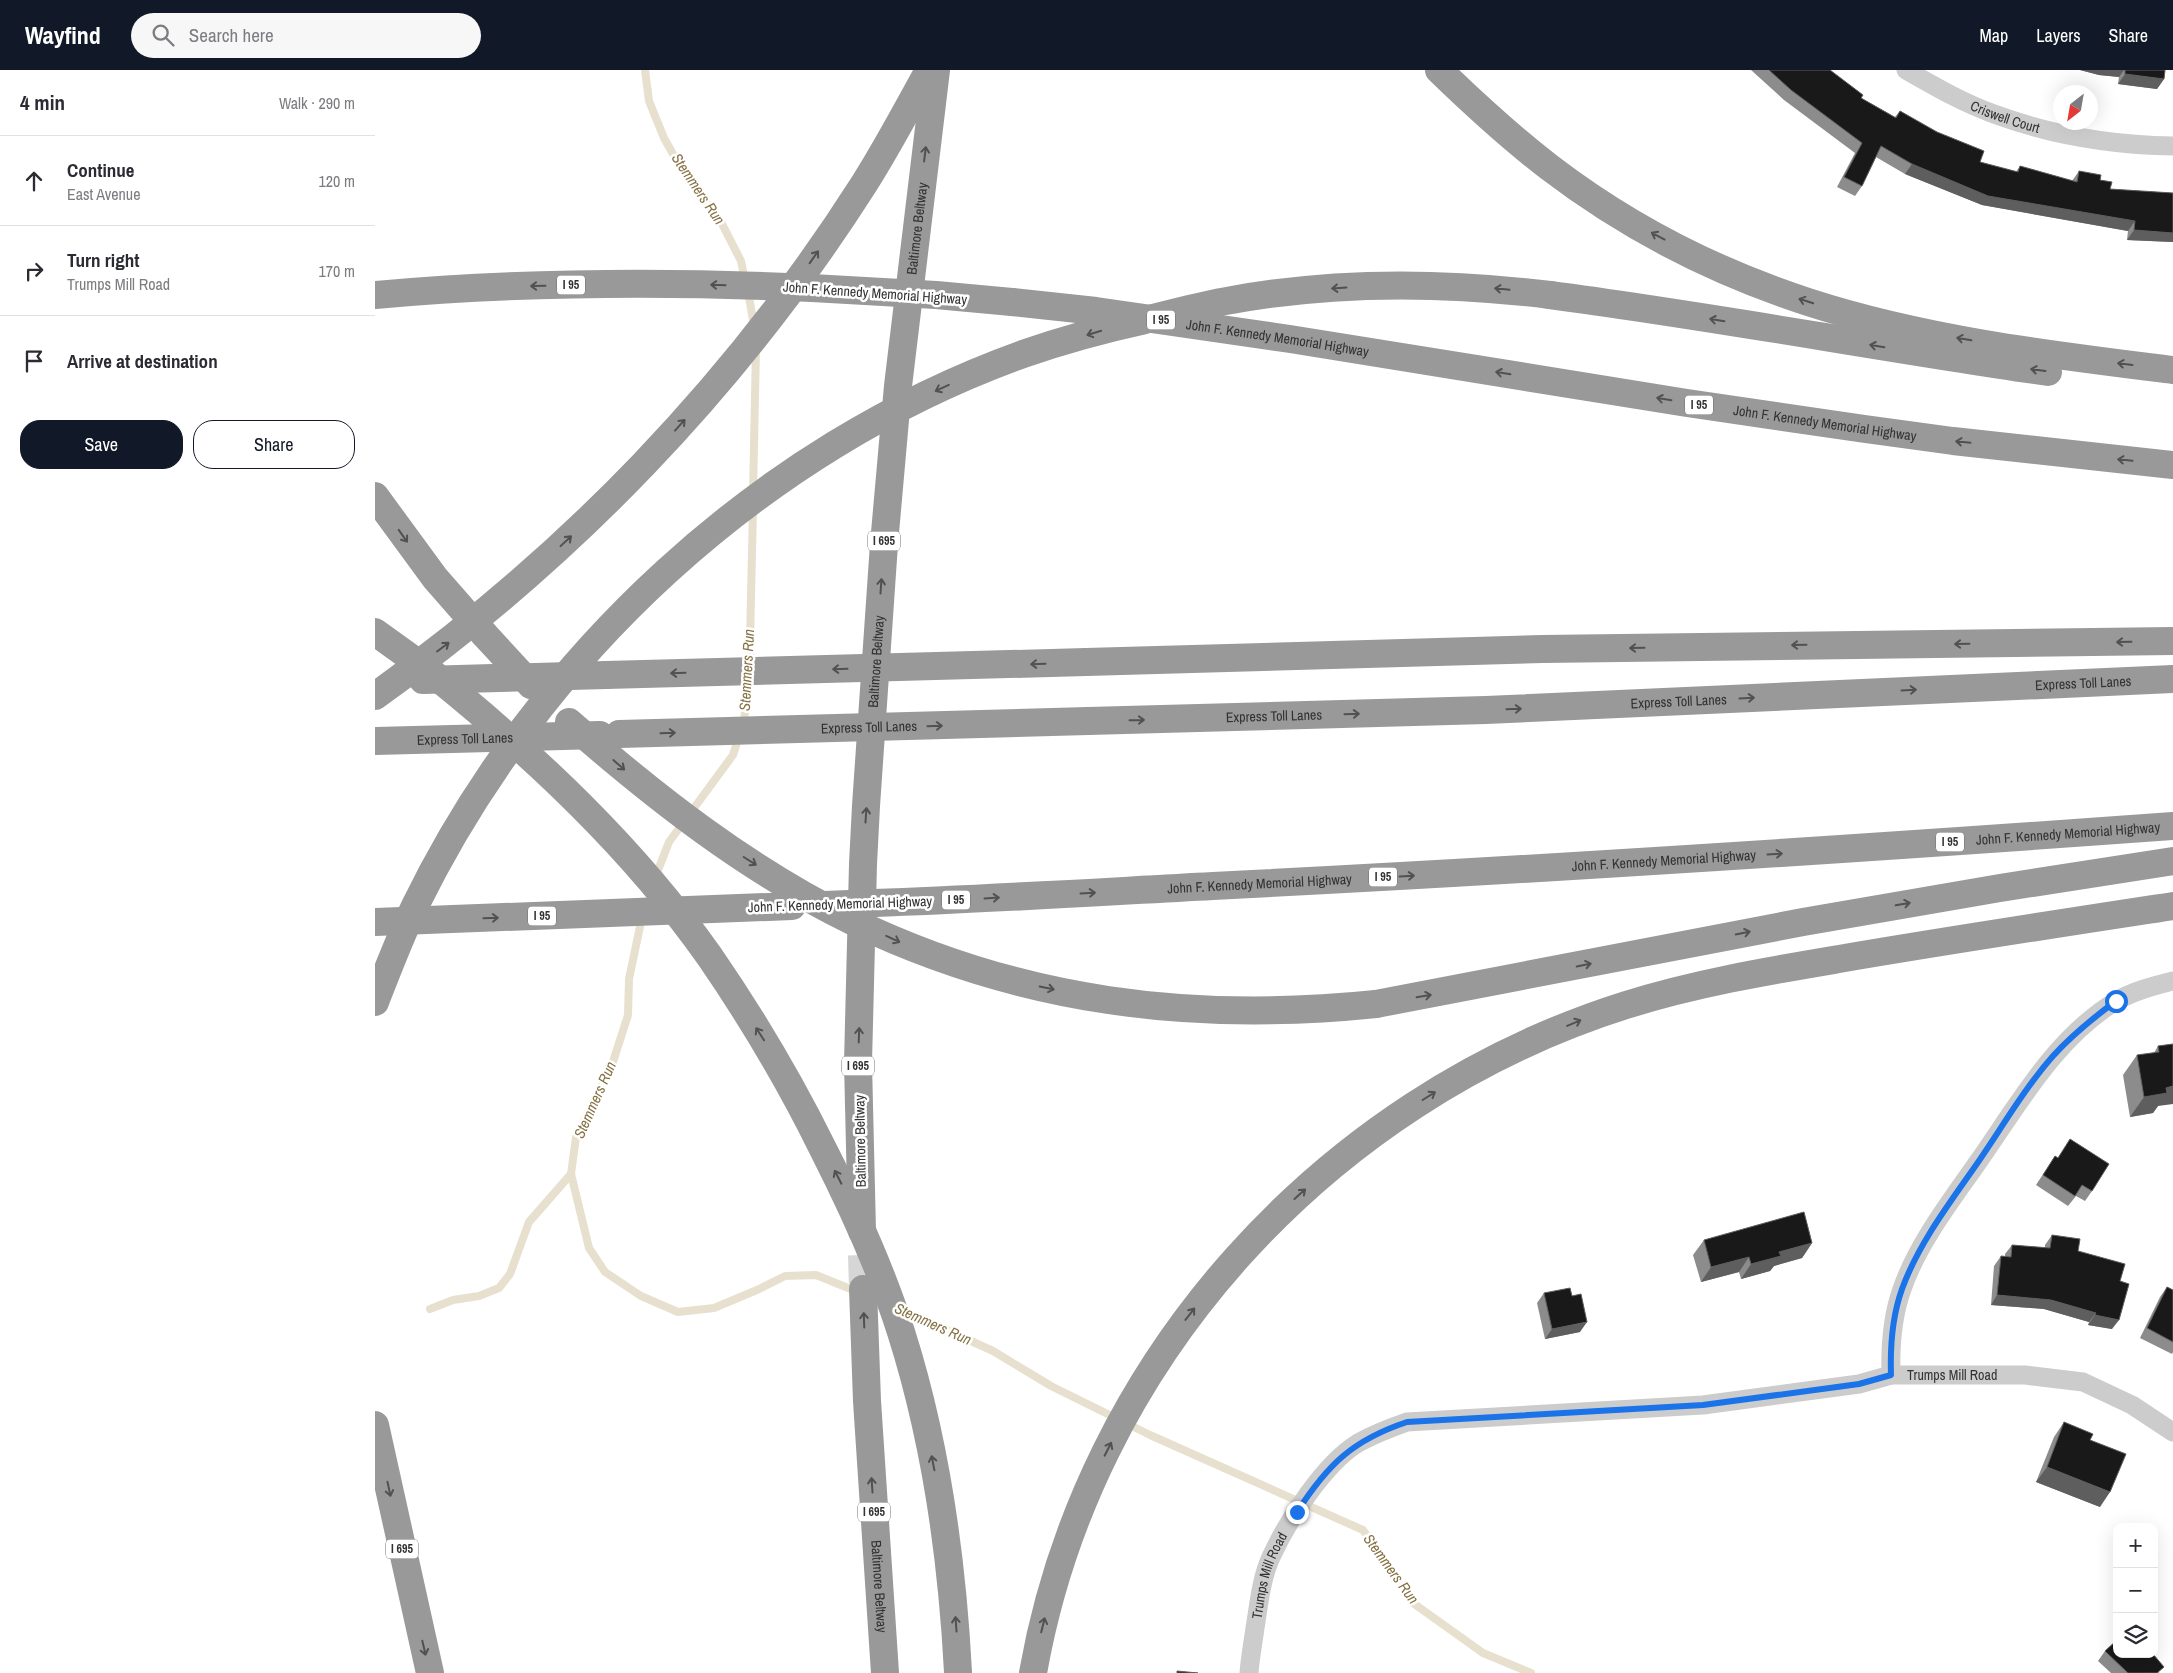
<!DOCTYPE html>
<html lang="en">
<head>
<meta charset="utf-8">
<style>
	:root { --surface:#fff; --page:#f7f7f7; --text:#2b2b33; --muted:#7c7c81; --line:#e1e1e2; --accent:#111827 }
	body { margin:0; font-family:"Archivo Narrow",sans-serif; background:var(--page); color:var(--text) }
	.controls { position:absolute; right:15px; bottom:15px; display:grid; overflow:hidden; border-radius:10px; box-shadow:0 5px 20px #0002 }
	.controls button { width:45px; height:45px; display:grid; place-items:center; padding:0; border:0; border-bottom:1px solid var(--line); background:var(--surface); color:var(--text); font:25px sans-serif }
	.compass { position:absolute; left:1678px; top:15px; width:45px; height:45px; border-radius:50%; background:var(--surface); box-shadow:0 5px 20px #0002; rotate:211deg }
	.stop { position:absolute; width:15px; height:15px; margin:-11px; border:4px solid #1a73e8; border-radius:50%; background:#fff }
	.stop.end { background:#1a73e8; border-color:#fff; box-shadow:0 1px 5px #0008 }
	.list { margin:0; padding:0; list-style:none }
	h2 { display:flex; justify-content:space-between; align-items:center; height:65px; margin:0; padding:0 20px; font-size:21px }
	h2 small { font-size:16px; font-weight:400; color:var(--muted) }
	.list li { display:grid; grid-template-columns:32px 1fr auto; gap:15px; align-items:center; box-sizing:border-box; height:90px; padding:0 20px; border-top:1px solid var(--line) }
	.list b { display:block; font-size:19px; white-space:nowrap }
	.list p { margin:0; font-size:16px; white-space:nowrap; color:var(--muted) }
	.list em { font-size:16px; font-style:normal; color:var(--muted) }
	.actions { display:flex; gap:10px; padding:15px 20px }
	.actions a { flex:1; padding:11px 0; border:1px solid var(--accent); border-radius:20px; text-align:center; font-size:18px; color:var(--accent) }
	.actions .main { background:var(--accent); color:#fff }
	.icon { flex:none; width:28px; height:28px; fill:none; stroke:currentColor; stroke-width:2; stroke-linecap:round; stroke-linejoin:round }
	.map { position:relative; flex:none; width:1798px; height:1603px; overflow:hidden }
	header { display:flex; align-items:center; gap:30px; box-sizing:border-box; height:70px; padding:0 25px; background:var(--accent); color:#fff }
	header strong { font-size:24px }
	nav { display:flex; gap:28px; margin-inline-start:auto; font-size:18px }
	.search { width:350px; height:45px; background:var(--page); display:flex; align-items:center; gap:12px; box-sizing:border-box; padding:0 18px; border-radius:28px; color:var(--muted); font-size:19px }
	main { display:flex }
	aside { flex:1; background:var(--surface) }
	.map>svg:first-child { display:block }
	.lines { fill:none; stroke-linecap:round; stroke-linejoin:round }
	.stream { stroke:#e8e0ce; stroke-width:8 }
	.highway-tunnel { stroke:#d6d6d6; stroke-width:28; stroke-dasharray:28 14; stroke-linecap:butt }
	.street { stroke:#ccc; stroke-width:19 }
	.highway { stroke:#999; stroke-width:28 }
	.highway-bridge { stroke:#999; stroke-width:28 }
	.wall { fill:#8c8c8c }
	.shaded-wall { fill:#5e5e5e }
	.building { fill:#191919; stroke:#5e5e5e }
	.oneway { stroke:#515151 }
	.route { stroke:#1a73e8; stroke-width:6 }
	.labels { text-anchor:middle; stroke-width:5; stroke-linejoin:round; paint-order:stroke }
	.shield { fill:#fff; stroke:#707070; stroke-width:1 }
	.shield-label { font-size:12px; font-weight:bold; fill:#323232 }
	.street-label { font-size:14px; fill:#323232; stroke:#fff }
	.water-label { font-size:15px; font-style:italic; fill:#867245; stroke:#fff }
</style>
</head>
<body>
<header>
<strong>Wayfind</strong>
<div class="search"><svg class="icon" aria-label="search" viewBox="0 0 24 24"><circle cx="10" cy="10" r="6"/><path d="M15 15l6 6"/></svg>Search here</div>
<nav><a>Map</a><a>Layers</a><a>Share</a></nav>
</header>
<main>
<aside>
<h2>4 min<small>Walk · 290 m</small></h2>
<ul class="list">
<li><svg class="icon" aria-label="ahead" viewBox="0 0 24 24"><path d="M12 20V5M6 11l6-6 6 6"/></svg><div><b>Continue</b><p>East Avenue</p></div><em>120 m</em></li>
<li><svg class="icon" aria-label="right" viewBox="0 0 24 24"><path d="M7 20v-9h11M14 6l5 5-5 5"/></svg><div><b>Turn right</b><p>Trumps Mill Road</p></div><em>170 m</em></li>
<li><svg class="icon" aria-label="arrive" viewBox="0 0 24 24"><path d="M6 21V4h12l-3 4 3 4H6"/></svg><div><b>Arrive at destination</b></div></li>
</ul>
<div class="actions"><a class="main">Save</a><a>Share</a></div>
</aside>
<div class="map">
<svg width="1798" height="1603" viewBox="0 0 1798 1603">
	<rect width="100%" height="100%" fill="#fff"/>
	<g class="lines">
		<g class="stream">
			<polyline points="270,0 274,31 289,68 312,109 344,148 366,191 370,210"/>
			<polyline points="373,221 379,256"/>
			<polyline points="378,424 381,278"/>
			<polyline points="368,656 374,616 378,438"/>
			<polyline points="280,808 294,772 358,685 364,666"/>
			<polyline points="267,847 254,909 253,945 237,995 201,1067 196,1104 214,1178 230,1202 266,1226 303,1242 339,1238 382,1220 410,1206 441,1205 483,1222"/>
			<polyline points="55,1239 78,1230 104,1226 124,1218 135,1204 154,1152 196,1104"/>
			<polyline points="526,1239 618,1281 676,1316 775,1365 988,1460 1038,1533 1108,1583 1156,1603"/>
		</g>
		<polyline class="highway-tunnel" points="487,1185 488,1219"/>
		<g class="street">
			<path id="s1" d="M1531,0C1559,16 1588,33 1619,44C1676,65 1738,75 1798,76"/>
			<path d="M1516,1305C1515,1275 1517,1247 1527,1219C1543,1173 1576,1131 1603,1092C1643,1035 1680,968 1741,931C1759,921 1778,916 1798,911"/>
			<path id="s2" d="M874,1603C875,1588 878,1573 880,1558C884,1534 886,1509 896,1487C913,1450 949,1394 983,1373C999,1364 1015,1358 1032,1352L1328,1335L1484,1314L1516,1305H1650L1708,1312L1757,1335L1798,1362"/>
		</g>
		<g class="highway">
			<path d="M1064,0C1099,34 1135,67 1174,97C1251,156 1341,202 1433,232C1550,270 1677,285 1798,300"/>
			<path d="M0,225C145,212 292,211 437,218"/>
			<path d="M1175,225C1342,247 1507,278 1673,302"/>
			<path id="s3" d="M637,232L721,241L915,269L1312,333L1490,359L1578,371L1798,395"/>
			<polyline points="0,426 60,508 109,564"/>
			<polyline points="0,562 57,603"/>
			<polyline points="711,592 1167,579 1798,571"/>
			<polyline points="48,610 231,605"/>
			<path id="s4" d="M713,651L1111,640L1798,609"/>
			<path id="s5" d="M0,671L225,665"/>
			<path id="s6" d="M499,833C612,829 725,822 838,816C1159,800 1478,779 1798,756"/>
			<polyline points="0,852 417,836"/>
			<polyline points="1001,934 1428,852 1625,818 1798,791"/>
			<path id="s7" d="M487,1161L483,993L488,794L491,736L509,474L523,316L561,0"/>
			<path id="s8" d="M488,1219L492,1331L510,1603"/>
			<polyline points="0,1355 55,1603"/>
			<path d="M658,1603C713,1290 950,1030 1251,935C1321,913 1393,901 1464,889C1575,870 1687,853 1798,836"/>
		</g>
		<g class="highway-bridge">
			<polyline points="437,218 561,225 637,232"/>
			<polyline points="109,564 156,615"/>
			<path d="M57,603C160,686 259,779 335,887C377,948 415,1012 448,1079C478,1138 506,1199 526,1262C561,1372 577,1487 583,1602"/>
			<polyline points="231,605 711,592"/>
			<path d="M0,626C194,488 361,315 489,114C512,78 533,38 554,0"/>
			<path d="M194,652C281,728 373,800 477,851C645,932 817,953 1001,934"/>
			<path id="s9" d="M244,664L713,651"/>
			<polyline points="449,835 499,833"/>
			<path d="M0,932C13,899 25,867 40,836C162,586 386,378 648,284C688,270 729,259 770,250C798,243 827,235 857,230C961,211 1070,212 1175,225"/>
		</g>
	</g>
	<g class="wall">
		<polygon points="1376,0 1455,0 1486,28 1520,47 1525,41 1605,92 1641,102 1645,96 1697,111 1704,101 1725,110 1735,119 1798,123 1798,172 1752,170 1753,161 1607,135 1530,104 1501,87 1487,116 1480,126 1462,117 1480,83 1409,30"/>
		<polygon points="1705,0 1790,0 1789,9 1782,19 1743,14 1744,7 1724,5"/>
		<polygon points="1798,974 1783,1036 1778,1043 1755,1047 1748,1005 1762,985 1779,983 1783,976"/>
		<polygon points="1680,1086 1717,1121 1710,1131 1701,1126 1693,1136 1661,1115"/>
		<polygon points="1677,1165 1703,1181 1745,1211 1737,1259 1713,1255 1714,1252 1669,1239 1616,1235 1619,1196 1626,1186 1630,1187 1630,1184 1637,1175 1670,1178 1670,1175"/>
		<polygon points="1329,1170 1437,1173 1427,1188 1399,1196 1395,1201 1366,1209 1364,1202 1326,1212 1318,1185"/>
		<polygon points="1792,1217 1798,1220 1798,1282 1797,1284 1765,1268 1785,1227"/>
		<polygon points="1169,1223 1205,1262 1170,1269 1162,1233"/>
		<polygon points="1689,1352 1715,1370 1725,1437 1661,1412 1679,1367"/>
		<polygon points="1730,1581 1785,1603 1736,1603 1723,1591"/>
	</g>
	<g class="shaded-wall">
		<polygon points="1705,0 1749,0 1744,7 1724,5"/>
		<polygon points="1750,4 1789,9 1782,19 1743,14"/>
		<polygon points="1537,94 1760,151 1753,161 1607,135 1530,104"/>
		<polygon points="1759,160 1798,163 1798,172 1752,170"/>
		<polygon points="1798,1016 1798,1034 1783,1036 1778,1043 1755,1047 1769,1027 1791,1018"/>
		<polygon points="1437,1173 1427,1188 1399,1196 1395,1201 1366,1209 1376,1194 1404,1182"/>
		<polygon points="1374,1187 1364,1202 1326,1212 1336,1197"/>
		<polygon points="1622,1225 1676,1230 1721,1243 1714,1252 1669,1239 1616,1235"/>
		<polygon points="1720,1245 1744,1250 1737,1259 1713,1255"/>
		<polygon points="1212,1252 1205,1262 1170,1269 1177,1259"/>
		<polygon points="1672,1397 1735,1422 1725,1437 1661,1412"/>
	</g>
	<g class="building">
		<polygon points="1394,0 1455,0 1488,25 1486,28 1521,48 1525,41 1562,62 1609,81 1605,92 1643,102 1645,96 1702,112 1704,101 1726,105 1725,110 1737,112 1735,119 1798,123 1798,163 1759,160 1760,151 1613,126 1537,94 1506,76 1487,116 1469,107 1487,73 1416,20"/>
		<polygon points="1750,0 1790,0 1789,9 1750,4"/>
		<polygon points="1798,974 1798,1016 1791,1018 1792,1023 1769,1027 1762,985 1784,982 1783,976"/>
		<polygon points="1695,1069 1734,1094 1717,1121 1707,1115 1700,1126 1668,1105 1680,1086 1683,1088"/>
		<polygon points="1429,1142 1437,1173 1404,1182 1406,1186 1376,1194 1374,1187 1336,1197 1329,1170"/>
		<polygon points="1677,1165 1705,1169 1703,1181 1750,1194 1745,1211 1754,1214 1744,1250 1720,1245 1721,1243 1676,1230 1622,1225 1626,1186 1636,1187 1637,1175 1675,1178"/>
		<polygon points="1792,1217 1798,1220 1798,1272 1772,1258"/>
		<polygon points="1195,1218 1197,1226 1206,1224 1212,1252 1177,1259 1169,1223"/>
		<polygon points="1689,1352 1718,1364 1715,1370 1751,1384 1735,1422 1672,1397"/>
		<polygon points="1742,1570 1742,1584 1778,1584 1789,1597 1782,1603 1753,1603 1730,1581"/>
		<polygon points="802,1601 823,1603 802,1603"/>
	</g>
	<defs><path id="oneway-shaft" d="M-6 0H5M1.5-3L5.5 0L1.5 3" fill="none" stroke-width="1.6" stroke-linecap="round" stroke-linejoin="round" transform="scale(1.25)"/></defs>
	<g class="oneway">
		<use href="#oneway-shaft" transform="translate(550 84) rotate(-83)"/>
		<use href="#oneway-shaft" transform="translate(1283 166) rotate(-152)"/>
		<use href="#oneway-shaft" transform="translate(439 187) rotate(-55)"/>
		<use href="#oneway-shaft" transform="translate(343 215) rotate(-178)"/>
		<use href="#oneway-shaft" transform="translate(163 216) rotate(179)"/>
		<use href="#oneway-shaft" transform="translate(964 218) rotate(176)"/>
		<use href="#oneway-shaft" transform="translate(1127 219) rotate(-174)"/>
		<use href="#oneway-shaft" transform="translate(1431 231) rotate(-162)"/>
		<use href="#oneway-shaft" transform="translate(1342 250) rotate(-171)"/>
		<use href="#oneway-shaft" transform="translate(719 263) rotate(163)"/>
		<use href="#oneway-shaft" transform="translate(1589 269) rotate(-170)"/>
		<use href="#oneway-shaft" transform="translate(1502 276) rotate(-171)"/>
		<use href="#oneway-shaft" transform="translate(1750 294) rotate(-173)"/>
		<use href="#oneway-shaft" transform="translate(1663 300) rotate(-172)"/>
		<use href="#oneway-shaft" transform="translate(1128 303) rotate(-171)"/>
		<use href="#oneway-shaft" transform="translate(567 318) rotate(155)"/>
		<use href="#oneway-shaft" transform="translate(1289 329) rotate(-171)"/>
		<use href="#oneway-shaft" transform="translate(305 355) rotate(-48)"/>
		<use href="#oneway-shaft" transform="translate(1588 372) rotate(-174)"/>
		<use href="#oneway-shaft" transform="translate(1750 390) rotate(-174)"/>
		<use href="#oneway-shaft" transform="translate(28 466) rotate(55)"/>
		<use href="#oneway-shaft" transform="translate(191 471) rotate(-43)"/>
		<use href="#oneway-shaft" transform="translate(506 516) rotate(-86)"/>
		<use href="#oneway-shaft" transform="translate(1749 572) rotate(179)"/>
		<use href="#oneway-shaft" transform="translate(1587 574) rotate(179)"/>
		<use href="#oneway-shaft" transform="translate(1424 575) rotate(179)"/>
		<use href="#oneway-shaft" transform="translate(68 577) rotate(-37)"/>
		<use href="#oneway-shaft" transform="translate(1262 578) rotate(179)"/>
		<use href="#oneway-shaft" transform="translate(663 594) rotate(178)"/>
		<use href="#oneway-shaft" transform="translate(465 599) rotate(178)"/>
		<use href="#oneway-shaft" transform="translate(303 603) rotate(178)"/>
		<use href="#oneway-shaft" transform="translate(1534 620) rotate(-3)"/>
		<use href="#oneway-shaft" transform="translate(1372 628) rotate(-3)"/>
		<use href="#oneway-shaft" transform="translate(1139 639) rotate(-2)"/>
		<use href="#oneway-shaft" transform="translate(977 644) rotate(-2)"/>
		<use href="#oneway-shaft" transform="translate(762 650) rotate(-1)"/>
		<use href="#oneway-shaft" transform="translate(560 656) rotate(-2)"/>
		<use href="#oneway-shaft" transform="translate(293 663) rotate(-2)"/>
		<use href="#oneway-shaft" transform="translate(244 695) rotate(41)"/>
		<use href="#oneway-shaft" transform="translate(491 745) rotate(-86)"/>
		<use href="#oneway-shaft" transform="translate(1400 784) rotate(-4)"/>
		<use href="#oneway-shaft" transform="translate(375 791) rotate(32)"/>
		<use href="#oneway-shaft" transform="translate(1032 806) rotate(-3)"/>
		<use href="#oneway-shaft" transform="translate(713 823) rotate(-3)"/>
		<use href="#oneway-shaft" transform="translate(617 828) rotate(-4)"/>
		<use href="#oneway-shaft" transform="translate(1528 834) rotate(-10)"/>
		<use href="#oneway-shaft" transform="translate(116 848) rotate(-2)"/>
		<use href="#oneway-shaft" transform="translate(1368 863) rotate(-11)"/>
		<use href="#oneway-shaft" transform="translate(518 869) rotate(25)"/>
		<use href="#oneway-shaft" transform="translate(1209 895) rotate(-12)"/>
		<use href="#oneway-shaft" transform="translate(672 918) rotate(12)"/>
		<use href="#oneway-shaft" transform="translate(1049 926) rotate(-10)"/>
		<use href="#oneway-shaft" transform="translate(1199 953) rotate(-23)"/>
		<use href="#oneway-shaft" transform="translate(385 964) rotate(-123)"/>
		<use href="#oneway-shaft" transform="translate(484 965) rotate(-88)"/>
		<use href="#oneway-shaft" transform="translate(1054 1026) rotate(-32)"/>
		<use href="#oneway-shaft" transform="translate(463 1107) rotate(-117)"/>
		<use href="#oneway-shaft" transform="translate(925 1124) rotate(-42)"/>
		<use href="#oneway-shaft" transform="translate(815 1244) rotate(-52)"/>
		<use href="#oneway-shaft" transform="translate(489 1250) rotate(-92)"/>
		<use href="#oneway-shaft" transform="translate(733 1379) rotate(-63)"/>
		<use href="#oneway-shaft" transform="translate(558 1393) rotate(-101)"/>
		<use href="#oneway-shaft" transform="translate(497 1415) rotate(-94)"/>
		<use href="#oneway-shaft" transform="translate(14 1419) rotate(78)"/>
		<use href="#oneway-shaft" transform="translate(581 1554) rotate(-94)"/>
		<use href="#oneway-shaft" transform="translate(668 1555) rotate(-76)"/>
		<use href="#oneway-shaft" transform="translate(49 1578) rotate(77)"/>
	</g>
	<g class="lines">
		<path class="route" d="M922,1442C953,1394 978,1370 1032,1352L1328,1335L1484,1314L1516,1305C1515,1275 1517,1247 1527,1219C1543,1175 1573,1135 1599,1098C1625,1061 1648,1020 1678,986C1697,965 1718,948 1741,931"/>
	</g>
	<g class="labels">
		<g class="shield">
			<rect x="182" y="205.5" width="28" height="19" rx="4"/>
			<rect x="772" y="240.5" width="28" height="19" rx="4"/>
			<rect x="1310" y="325.5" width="28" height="19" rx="4"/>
			<rect x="493" y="461.5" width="32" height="19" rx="4"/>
			<rect x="1561" y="762.5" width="28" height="19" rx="4"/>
			<rect x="994" y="797.5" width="28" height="19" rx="4"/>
			<rect x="567" y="820.5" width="28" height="19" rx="4"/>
			<rect x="153" y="836.5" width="28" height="19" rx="4"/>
			<rect x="467" y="986.5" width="32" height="19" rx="4"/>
			<rect x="483" y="1432.5" width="32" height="19" rx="4"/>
			<rect x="11" y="1469.5" width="32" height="19" rx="4"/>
		</g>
		<g class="shield-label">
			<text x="196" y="219">I 95</text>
			<text x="786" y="254">I 95</text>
			<text x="1324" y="339">I 95</text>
			<text x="509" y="475">I 695</text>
			<text x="1575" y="776">I 95</text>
			<text x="1008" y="811">I 95</text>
			<text x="581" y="834">I 95</text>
			<text x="167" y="850">I 95</text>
			<text x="483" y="1000">I 695</text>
			<text x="499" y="1446">I 695</text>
			<text x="27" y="1483">I 695</text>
		</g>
		<g class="street-label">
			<text dy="5" stroke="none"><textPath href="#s1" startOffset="110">Criswell Court</textPath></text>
			<text dy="5" stroke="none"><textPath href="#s7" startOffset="1005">Baltimore Beltway</textPath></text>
			<text transform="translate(500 223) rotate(4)" y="5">John F. Kennedy Memorial Highway</text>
			<text dy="5" stroke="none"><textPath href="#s3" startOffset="268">John F. Kennedy Memorial Highway</textPath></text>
			<text dy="5" stroke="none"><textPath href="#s3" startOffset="822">John F. Kennedy Memorial Highway</textPath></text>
			<text dy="5" stroke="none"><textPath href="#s7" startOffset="570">Baltimore Beltway</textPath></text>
			<text dy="5" stroke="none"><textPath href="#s4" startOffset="996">Express Toll Lanes</textPath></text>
			<text dy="5" stroke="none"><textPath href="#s4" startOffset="591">Express Toll Lanes</textPath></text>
			<text dy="5" stroke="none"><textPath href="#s4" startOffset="186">Express Toll Lanes</textPath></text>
			<text dy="5" stroke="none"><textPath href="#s9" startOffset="250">Express Toll Lanes</textPath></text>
			<text dy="5" stroke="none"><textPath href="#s5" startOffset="90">Express Toll Lanes</textPath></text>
			<text dy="5" stroke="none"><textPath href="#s6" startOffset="1196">John F. Kennedy Memorial Highway</textPath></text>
			<text dy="5" stroke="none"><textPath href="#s6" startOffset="791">John F. Kennedy Memorial Highway</textPath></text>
			<text dy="5" stroke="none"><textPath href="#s6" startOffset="386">John F. Kennedy Memorial Highway</textPath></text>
			<text transform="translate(465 834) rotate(-2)" y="5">John F. Kennedy Memorial Highway</text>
			<text transform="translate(485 1071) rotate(-91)" y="5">Baltimore Beltway</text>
			<text dy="5" stroke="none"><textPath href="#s2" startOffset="865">Trumps Mill Road</textPath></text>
			<text dy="5" stroke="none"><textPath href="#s2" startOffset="100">Trumps Mill Road</textPath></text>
			<text dy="5" stroke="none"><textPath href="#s8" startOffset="298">Baltimore Beltway</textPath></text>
		</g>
		<g class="water-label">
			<text transform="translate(323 119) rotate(56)" y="5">Stemmers Run</text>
			<text transform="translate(372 600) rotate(-87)" y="5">Stemmers Run</text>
			<text transform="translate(220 1030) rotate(-66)" y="5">Stemmers Run</text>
			<text transform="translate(558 1254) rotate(24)" y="5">Stemmers Run</text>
			<text transform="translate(1016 1499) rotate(54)" y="5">Stemmers Run</text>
		</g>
	</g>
</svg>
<div class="controls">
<button>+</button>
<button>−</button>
<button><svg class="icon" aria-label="layers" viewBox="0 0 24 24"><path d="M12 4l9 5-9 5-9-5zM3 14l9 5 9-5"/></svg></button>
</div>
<svg class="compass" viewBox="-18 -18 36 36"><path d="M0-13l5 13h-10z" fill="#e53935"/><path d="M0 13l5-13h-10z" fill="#7c7c81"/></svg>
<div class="stop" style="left:1741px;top:931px"></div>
<div class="stop end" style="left:922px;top:1442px"></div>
</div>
</main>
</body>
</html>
